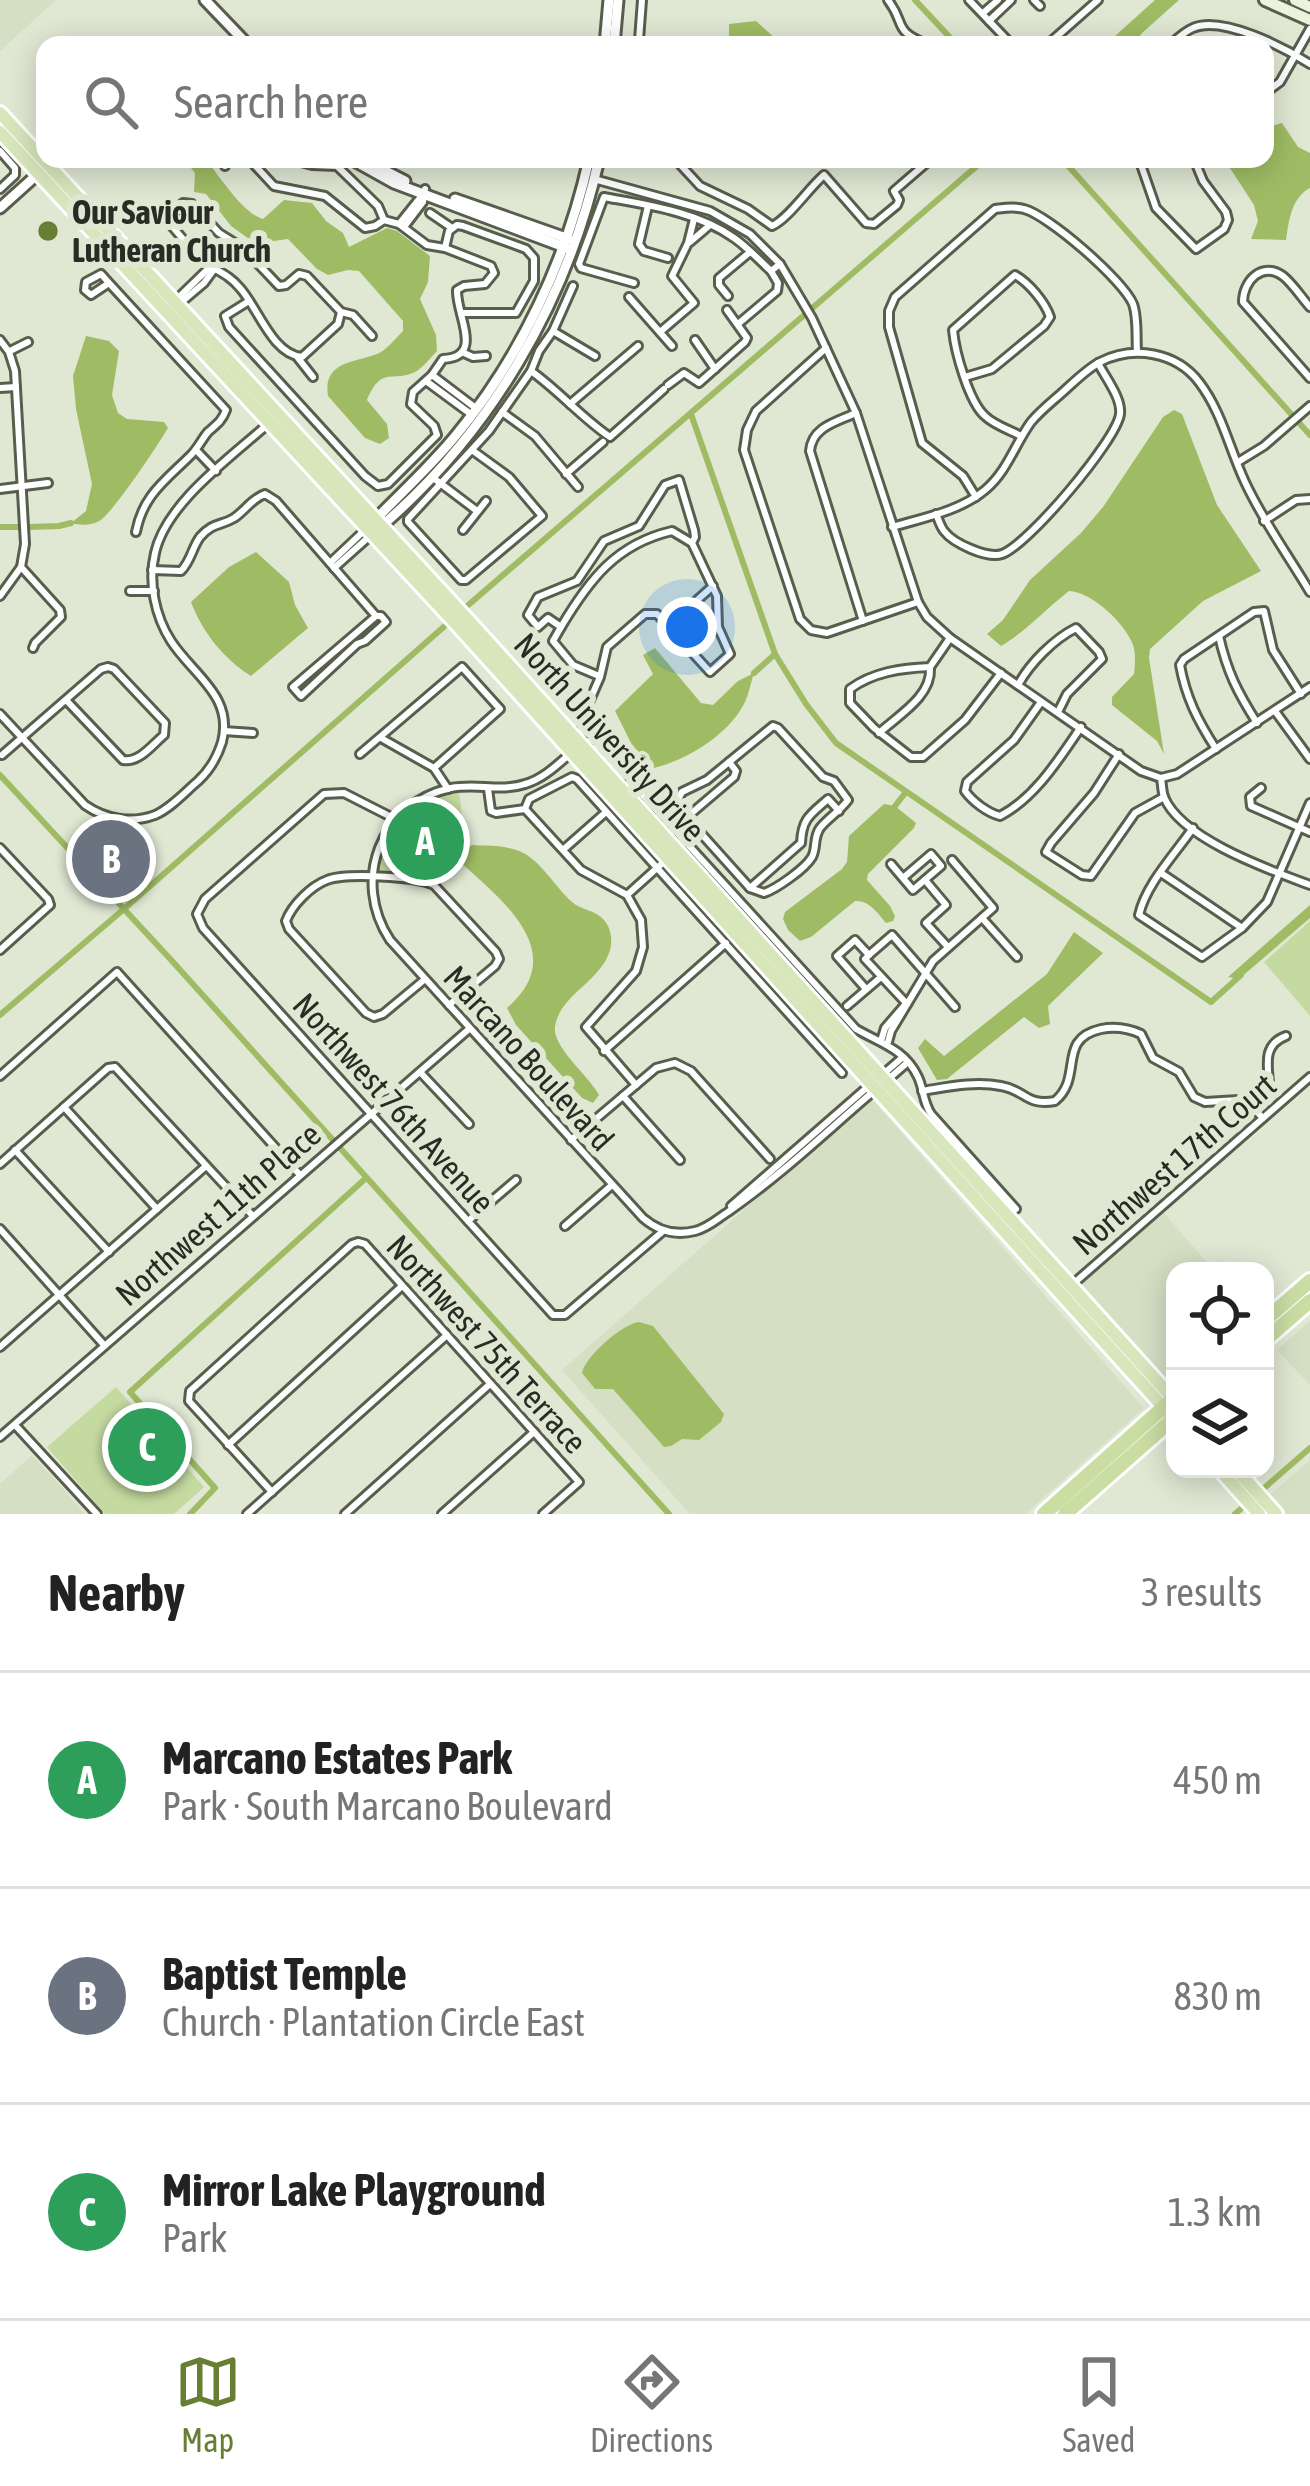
<!DOCTYPE html>
<html lang="en">
<head>
<meta charset="utf-8">
<style>
	:root { --surface:#fff; --page:#f2f2f2; --text:#222; --muted:#767676; --line:#e0e0e0; --accent:#677f32 }
	body { margin:0; font-family:"Asap Condensed",sans-serif; background:var(--page); color:var(--text) }
	.controls { position:absolute; right:36px; bottom:36px; display:grid; overflow:hidden; border-radius:24px; box-shadow:0 6px 30px #0003 }
	.controls button { width:108px; height:108px; display:grid; place-items:center; padding:0; border:0; border-bottom:3px solid var(--line); background:var(--surface); color:var(--text); font:60px sans-serif }
	.you { position:absolute; left:687px; top:627px; width:42px; height:42px; margin:-30px; border:9px solid #fff; border-radius:50%; background:#1a73e8; box-shadow:0 0 0 18px #1a73e833 }
	.badge { display:grid; place-items:center; width:78px; height:78px; border-radius:50%; background:var(--accent); color:#fff; font-size:39px; font-weight:700 }
	.pin { position:absolute; translate:-50% -50%; border:6px solid #fff; box-shadow:0 3px 12px #0006 }
	.list { margin:0; padding:0; list-style:none }
	h2 { display:flex; justify-content:space-between; align-items:center; height:156px; margin:0; padding:0 48px; font-size:51px }
	h2 small { font-size:39px; font-weight:400; color:var(--muted) }
	.list li { display:grid; grid-template-columns:78px 1fr auto; gap:36px; align-items:center; box-sizing:border-box; height:216px; padding:0 48px; border-top:3px solid var(--line) }
	.list b { display:block; font-size:45px; white-space:nowrap }
	.list p { margin:0; font-size:39px; white-space:nowrap; color:var(--muted) }
	.list em { font-size:39px; font-style:normal; color:var(--muted) }
	.icon { flex:none; width:66px; height:66px; fill:none; stroke:currentColor; stroke-width:2; stroke-linecap:round; stroke-linejoin:round }
	.map { position:relative; flex:none; width:1310px; height:1514px; overflow:hidden }
	.search { position:absolute; background:var(--surface); box-shadow:0 6px 30px #0003; left:36px; right:36px; top:36px; height:132px; display:flex; align-items:center; gap:30px; box-sizing:border-box; padding:0 42px; border-radius:24px; color:var(--muted); font-size:45px }
	.sheet { height:804px; background:var(--surface) }
	nav { display:flex; justify-content:space-around; align-items:center; box-sizing:border-box; height:168px; border-top:3px solid var(--line); background:var(--surface); font-size:33px; color:var(--muted) }
	nav a { display:grid; justify-items:center; gap:6px }
	nav .on { color:var(--accent) }
	.map>svg:first-child { display:block }
	.built { fill:#d4dfc4 }
	.green { fill:#c5daa1 }
	.water { fill:#9fbc64 }
	.lines { fill:none; stroke-linecap:round; stroke-linejoin:round }
	.canal { stroke:#9fbc64; stroke-width:6 }
	.minor-casing { stroke:#585e4d; stroke-width:12 }
	.tertiary-casing { stroke:#585e4d; stroke-width:15 }
	.secondary-casing { stroke:#585e4d; stroke-width:16 }
	.primary-casing { stroke:#fff; stroke-width:18 }
	.trunk-casing { stroke:#fff; stroke-width:20 }
	.minor { stroke:#fff; stroke-width:6 }
	.tertiary { stroke:#fff; stroke-width:9 }
	.secondary { stroke:#ebf3dd; stroke-width:10 }
	.primary { stroke:#d7e6bb; stroke-width:12 }
	.trunk { stroke:#cadea4; stroke-width:14 }
	.poi-dot { fill:#677f32; stroke:#e0e8d4; stroke-width:4.5 }
	.labels { text-anchor:middle; stroke-width:12; stroke-linejoin:round; paint-order:stroke }
	.poi-label { font-size:33px; font-weight:bold; fill:#292c24; stroke:#e0e8d4; text-anchor:start }
	.street-label { font-size:33px; fill:#292c24; stroke:#e0e8d4 }
</style>
</head>
<body>
<div class="map">
<svg width="1310" height="1514" viewBox="0 0 1310 1514">
	<rect width="100%" height="100%" fill="#e0e8d4"/>
	<g class="built">
		<polygon points="0,0 56,0 0,51"/>
		<polygon points="871,1098 1144,1408 1025,1514 690,1514 562,1370"/>
		<polygon points="1163,1212 1214,1271 1175,1271 1173,1388 1082,1284"/>
		<polygon points="1310,1321 1310,1385 1277,1350"/>
		<polygon points="32,1455 56,1481 85,1514 0,1514 0,1484"/>
		<polygon points="1310,1460 1310,1514 1248,1514"/>
	</g>
	<g class="green">
		<path d="M459,792L466,847L459,850V861L434,882L422,875L380,872L378,868C387,821 413,800 459,792Z"/>
		<polygon points="1310,921 1310,1016 1264,962"/>
		<polygon points="116,1387 204,1487 174,1514 105,1514 47,1447"/>
	</g>
	<g class="water">
		<polygon points="1155,0 1179,0 1142,33 1133,45 1105,45"/>
		<polygon points="756,21 777,40 788,45 729,45 729,24"/>
		<path d="M1282,123L1298,147L1310,153V188C1291,198 1289,221 1286,240L1251,239L1258,221L1254,205L1224,159H1265V128Z"/>
		<path d="M184,159H205C221,177 242,213 263,219L284,200L312,203L326,221L343,233L349,247L387,228L397,231L430,256L428,282L420,299L436,335L437,351C430,358 424,367 415,372C391,383 382,365 367,400L387,424L389,438L380,444L365,438L328,396C322,358 361,363 381,352C389,347 396,338 403,331V321L359,271L348,270L328,275L317,269L288,239L274,241L264,247L256,244L231,226L206,194L194,192L195,173Z"/>
		<path d="M86,336L109,341L119,351L112,395L118,413L127,419L164,422L168,428C160,442 111,516 99,521C91,526 79,525 71,523L86,511L92,484L76,409L73,376Z"/>
		<path d="M1174,410L1182,414L1217,505L1261,571L1203,601L1150,649L1149,658L1164,754L1157,741L1112,705V697L1134,674C1135,664 1136,654 1133,645C1125,623 1092,592 1069,591C1046,609 1025,632 1001,646L987,634L1003,620L1030,580L1081,533L1103,507L1163,417Z"/>
		<path d="M256,552L289,582L295,605L308,628L251,676C224,659 202,632 191,602L229,567Z"/>
		<path d="M655,648L701,703L713,705L738,681L754,673C751,682 749,693 745,702C729,735 685,762 649,769L633,747L615,711L653,674L643,655Z"/>
		<path d="M884,804L895,806L916,823L914,828L868,874L867,880L890,906L895,916L893,921L886,923C878,914 870,900 855,901L811,937L800,941L788,930L783,919L785,912L842,869L847,862L849,836Z"/>
		<path d="M473,845C487,846 505,845 519,851C540,859 555,887 572,902C581,910 595,910 603,919C612,928 613,943 609,953C599,982 559,996 555,1027C552,1047 589,1076 599,1095L593,1103L582,1098L516,1025L507,1008C571,953 503,901 459,861V850Z"/>
		<polygon points="1310,905 1310,918 1239,979 1228,977"/>
		<polygon points="1074,932 1103,953 1048,1006 1050,1024 1039,1028 1024,1017 947,1079 937,1080 918,1048 925,1039 944,1056 1047,974"/>
		<path d="M639,1322L653,1326L724,1414L721,1422L699,1440L682,1439L671,1446L664,1447L613,1389H595L582,1373C585,1357 622,1324 639,1322Z"/>
	</g>
	<g class="lines">
		<g class="canal">
			<polyline points="915,0 957,45"/>
			<polyline points="1062,159 1310,435"/>
			<polyline points="691,414 775,654 806,704 836,743 1211,1002 1241,975"/>
			<polyline points="0,527 20,527"/>
			<polyline points="28,527 59,526 71,523"/>
			<polyline points="466,607 985,159"/>
			<polyline points="754,673 775,654"/>
			<polyline points="0,775 173,962 669,1514"/>
			<polyline points="895,806 906,792"/>
			<polyline points="0,1015 124,909 447,624"/>
			<polyline points="1263,1489 1310,1448"/>
			<polyline points="190,1514 215,1488 130,1392 366,1178"/>
			<polyline points="1235,1514 1243,1507"/>
		</g>
		<defs>
			<g id="minor">
				<polyline points="642,0 639,40 642,45"/>
				<path d="M888,0C907,25 891,30 929,45"/>
				<polyline points="969,0 1012,45"/>
				<polyline points="1034,0 1040,6"/>
				<polyline points="983,13 998,0"/>
				<polyline points="989,21 1011,0"/>
				<polyline points="1047,45 1098,0"/>
				<path d="M1170,45C1177,39 1185,31 1193,28C1222,15 1285,48 1310,64"/>
				<polyline points="1265,93 1280,82 1310,29"/>
				<polyline points="0,151 15,168 15,175 0,189"/>
				<path d="M249,159L274,186L325,196L365,228L375,226L384,220L399,224L427,245L445,248L491,266L494,273L485,284L464,286L457,290C456,316 485,357 443,359L432,375L413,392L411,404L434,426L437,435L388,484L378,486L365,476L229,327L225,316L249,301"/>
				<polyline points="290,159 312,165 337,166 378,206 384,220"/>
				<path d="M675,159L700,186L748,209L772,226C788,219 808,189 824,175L866,223L874,224L897,205L899,200L894,191L931,159"/>
				<polyline points="1139,159 1156,208 1196,249 1224,229 1228,220 1226,212 1203,181 1194,159"/>
				<polyline points="225,166 227,159"/>
				<polyline points="594,179 710,211 750,234 780,264 812,318 856,413 918,602 927,617 950,638 1141,771 1161,778"/>
				<path d="M183,203L192,204L219,233L243,248L279,286L286,285L299,274L307,276L341,312L338,324L302,357C272,354 258,308 240,288C231,277 222,273 210,266C195,256 182,237 170,224L169,217Z"/>
				<polyline points="648,206 639,244 644,251 668,258"/>
				<polyline points="430,213 452,228"/>
				<polyline points="399,224 423,194"/>
				<polyline points="404,227 423,202 425,189"/>
				<polyline points="690,242 710,225"/>
				<polyline points="445,248 449,231 457,225 463,226 526,249 534,258 534,281 516,313 461,313"/>
				<path d="M109,283L91,295L85,290L86,282L101,274L109,283L225,409L226,410C222,421 217,424 208,432C202,439 198,448 191,455C165,481 143,495 136,532"/>
				<path d="M634,283L581,268L579,264L604,197C647,205 698,212 734,238C747,247 759,260 771,271"/>
				<polyline points="728,296 719,285 719,278 750,252"/>
				<polyline points="629,297 672,346"/>
				<polyline points="175,301 211,266"/>
				<polyline points="178,305 204,283 215,268"/>
				<path d="M1310,307C1301,297 1293,284 1283,276C1262,261 1243,281 1243,302L1310,378"/>
				<polyline points="341,312 353,315 372,336"/>
				<polyline points="738,324 777,291 778,283 771,271 780,264"/>
				<polyline points="553,331 595,356"/>
				<polyline points="660,332 694,303 672,276 688,243 694,219"/>
				<polyline points="0,340 9,352 15,371 25,544 21,567 0,596"/>
				<polyline points="695,340 715,369"/>
				<polyline points="826,348 756,411 747,430 744,450 800,619 811,630 827,633 918,602"/>
				<polyline points="10,351 28,342"/>
				<polyline points="464,353 473,357 486,356"/>
				<polyline points="298,358 313,377"/>
				<path d="M531,371C559,391 582,418 610,437L664,389"/>
				<polyline points="432,375 477,409"/>
				<path d="M965,377L992,369L1044,326L1050,317C1045,302 1029,283 1015,275L953,330C955,352 969,402 985,416C994,425 1010,430 1021,436"/>
				<polyline points="426,381 472,415"/>
				<polyline points="668,385 684,373 699,383 745,342 747,338 727,310"/>
				<polyline points="0,388 16,387"/>
				<polyline points="570,404 638,346"/>
				<polyline points="502,412 535,436 578,487"/>
				<path d="M856,413C836,422 812,427 810,451L863,621"/>
				<polyline points="196,450 216,471"/>
				<polyline points="472,450 509,477 542,516 466,580 461,580 408,522 408,519 489,431 531,371 539,351 553,331 573,286"/>
				<polyline points="1238,462 1264,446 1310,406"/>
				<polyline points="566,474 603,442"/>
				<polyline points="432,477 477,511"/>
				<polyline points="0,489 48,483"/>
				<path d="M976,497L963,476L922,443L889,327V311L895,297L995,209C1004,208 1014,206 1024,209C1048,215 1123,280 1133,304C1138,318 1136,337 1137,352"/>
				<path d="M936,514C938,518 940,526 944,531C953,543 987,559 1002,554C1027,546 1117,440 1120,414C1122,398 1105,377 1098,363"/>
				<polyline points="1264,521 1296,500 1310,499"/>
				<path d="M892,527C923,518 960,511 985,490C1007,472 1015,444 1031,422C1041,410 1053,401 1064,391C1075,381 1087,369 1100,362C1134,345 1176,352 1199,382C1222,412 1229,448 1245,482C1263,521 1288,555 1310,592"/>
				<polyline points="463,530 486,501"/>
				<polyline points="330,563 366,529"/>
				<polyline points="21,567 60,610 61,617 35,643 33,648"/>
				<polyline points="334,568 371,535"/>
				<path d="M152,570L181,571C191,561 192,548 200,537C213,522 221,526 234,518C246,510 251,499 265,494L276,501L376,616H381L386,622L365,641L357,644L301,696L293,687L376,616"/>
				<path d="M713,586L668,626L657,614H645L607,647L600,677L586,709L616,742L623,767L631,782L856,1029C880,1043 905,1049 918,1077C924,1090 923,1102 931,1114L1016,1209"/>
				<polyline points="130,591 154,591"/>
				<path d="M561,627C589,580 616,544 672,531L692,543"/>
				<path d="M1219,636C1227,672 1238,693 1257,723"/>
				<path d="M950,638L930,667C902,668 873,672 850,689V703L874,728L911,757H923L965,720L1001,673"/>
				<polyline points="599,676 573,665 553,641 561,627 548,618 538,627 528,615 538,597 577,581 604,541 639,526 665,485 679,480 694,530 695,537 692,543 717,596 718,627 730,654 710,672 668,626"/>
				<path d="M1018,685C1030,663 1054,639 1076,628L1099,652L1102,659L1067,694L1058,712"/>
				<path d="M1041,702L1014,740L967,782L965,791C973,802 988,813 1000,816C1035,798 1059,759 1081,727"/>
				<polyline points="1275,711 1310,759"/>
				<path d="M0,714L85,805C105,819 131,824 155,815C171,808 185,792 198,781C210,770 217,758 222,742C234,696 193,675 171,641C155,616 148,582 155,553C166,503 231,457 268,424"/>
				<path d="M773,726L778,728L823,777L834,781L848,800C840,811 828,818 820,828C813,838 817,848 812,857C805,869 776,889 764,893L750,888L680,810L677,801L682,792L707,780Z"/>
				<polyline points="224,731 253,733"/>
				<polyline points="573,732 582,733 593,724 598,724"/>
				<path d="M879,733C899,715 932,696 930,668"/>
				<polyline points="381,738 434,768 448,789"/>
				<polyline points="583,747 601,729"/>
				<path d="M1216,749C1198,721 1186,698 1180,665L1184,659L1254,612L1264,611L1273,650L1301,694"/>
				<path d="M571,753C557,765 543,779 525,784C501,792 476,783 451,788C380,803 351,881 390,940L643,1218C658,1231 675,1236 695,1231C708,1228 717,1219 728,1212C780,1176 827,1131 875,1090"/>
				<polyline points="360,754 462,667 500,709 434,768"/>
				<polyline points="1119,754 1094,793 1051,843 1046,852 1082,875 1091,876 1135,813 1164,797"/>
				<path d="M2,755L101,669L108,667L114,669L165,723L164,735C152,745 139,763 123,760L66,700"/>
				<path d="M1161,778C1162,784 1162,791 1164,797C1181,839 1270,870 1310,885"/>
				<polyline points="1161,778 1177,774 1310,687"/>
				<polyline points="1261,788 1250,797 1251,806 1310,832"/>
				<polyline points="488,789 491,811 496,813 525,809 529,799 572,777 577,779 842,1073"/>
				<polyline points="525,809 581,870 627,895 641,920 643,947 636,971 586,1027 636,1085"/>
				<polyline points="687,817 734,777 736,771 729,762"/>
				<polyline points="129,820 130,841"/>
				<polyline points="397,820 344,793 324,794 205,899 197,914 203,928 553,1315 565,1315 662,1232"/>
				<path d="M1193,828C1175,854 1146,884 1139,915L1202,957L1242,928L1267,902L1310,803"/>
				<polyline points="0,848 48,899 50,905 0,950"/>
				<polyline points="564,849 606,812"/>
				<polyline points="891,864 913,890 941,866 931,854 903,878"/>
				<polyline points="1161,873 1242,928"/>
				<polyline points="925,880 946,905 926,923 948,947"/>
				<path d="M750,888L801,843C802,818 811,814 828,799L839,811"/>
				<polyline points="627,895 667,859"/>
				<polyline points="982,918 1017,957"/>
				<polyline points="869,955 865,959 907,1004"/>
				<path d="M424,980L383,1014L374,1017L366,1013L289,929L286,921C292,905 311,886 327,880C345,873 416,876 434,885L496,952L499,959L495,966L449,1005"/>
				<polyline points="866,989 837,956 855,940 869,955 892,935 955,1007"/>
				<polyline points="847,1006 881,977"/>
				<polyline points="881,1041 885,1028 904,1006"/>
				<polyline points="888,1042 891,1031 933,961 993,908 952,860"/>
				<polyline points="604,1051 726,943"/>
				<polyline points="420,1072 469,1124"/>
				<polyline points="0,1076 117,972 300,1175"/>
				<polyline points="881,1076 903,1057"/>
				<polyline points="885,1082 908,1062"/>
				<path d="M922,1091C948,1087 974,1081 1001,1086C1026,1090 1025,1106 1055,1101C1084,1077 1056,1039 1101,1029C1116,1026 1128,1028 1141,1034L1153,1058L1179,1072L1194,1097L1205,1102L1239,1100L1252,1107L1263,1118"/>
				<polyline points="623,1096 680,1160"/>
				<polyline points="64,1107 157,1209"/>
				<path d="M1252,1107L1269,1082C1267,1062 1264,1044 1286,1036"/>
				<polyline points="571,1140 656,1068 675,1063 691,1071 770,1159"/>
				<polyline points="15,1150 109,1252"/>
				<polyline points="0,1164 108,1068 115,1067 252,1215"/>
				<polyline points="731,1206 871,1084"/>
				<polyline points="468,1221 516,1180"/>
				<polyline points="565,1226 612,1185"/>
				<polyline points="0,1229 104,1345"/>
				<polyline points="1073,1284 1310,1077"/>
				<polyline points="0,1347 206,1166"/>
				<polyline points="15,1425 97,1514"/>
				<polyline points="0,1437 469,1029"/>
				<polyline points="228,1445 402,1286"/>
				<polyline points="272,1492 189,1401 190,1391 352,1244 358,1242 365,1244 579,1482 543,1514"/>
				<polyline points="247,1514 447,1335"/>
				<polyline points="345,1514 490,1384"/>
				<polyline points="442,1514 534,1432"/>
			</g>
			<g id="tertiary">
				<polyline points="205,0 248,45"/>
				<polyline points="605,45 609,0"/>
				<polyline points="614,45 618,0"/>
				<polyline points="351,159 394,183 567,248"/>
				<polyline points="362,159 405,181"/>
				<polyline points="455,199 569,239"/>
				<polyline points="0,208 40,172"/>
				<path d="M374,521C402,492 432,465 457,434C522,355 567,258 589,159"/>
				<path d="M378,529C490,434 567,302 599,159"/>
			</g>
			<g id="secondary">
				<polyline points="1265,0 1310,20"/>
				<polyline points="1295,0 1310,7"/>
			</g>
			<g id="primary">
				<polyline points="0,113 467,619 1175,1401"/>
				<polyline points="0,132 458,626 1175,1420"/>
				<polyline points="1219,1469 1259,1514"/>
				<polyline points="1236,1469 1276,1514"/>
			</g>
			<g id="trunk">
				<polyline points="1265,1320 1310,1281"/>
				<polyline points="1265,1340 1310,1301"/>
				<polyline points="1044,1514 1175,1397"/>
				<polyline points="1065,1514 1175,1417"/>
			</g>
		</defs>
		<use href="#minor" class="minor-casing"/>
		<use href="#tertiary" class="tertiary-casing"/>
		<use href="#secondary" class="secondary-casing"/>
		<use href="#primary" class="primary-casing"/>
		<use href="#trunk" class="trunk-casing"/>
		<use href="#minor" class="minor"/>
		<use href="#tertiary" class="tertiary"/>
		<use href="#secondary" class="secondary"/>
		<use href="#primary" class="primary"/>
		<use href="#trunk" class="trunk"/>
	</g>
	<circle class="poi-dot" cx="48" cy="231" r="12"/>
	<g class="labels">
		<g class="poi-label">
			<text x="72" y="224">Our Saviour<tspan x="72" dy="38">Lutheran Church</tspan></text>
		</g>
		<g class="street-label">
			<text transform="translate(610 737) rotate(48)" y="12">North University Drive</text>
			<text transform="translate(529 1058) rotate(48)" y="12">Marcano Boulevard</text>
			<text transform="translate(394 1103) rotate(48)" y="12">Northwest 76th Avenue</text>
			<text transform="translate(1174 1164) rotate(-41)" y="12">Northwest 17th Court</text>
			<text transform="translate(218 1214) rotate(-41)" y="12">Northwest 11th Place</text>
			<text transform="translate(487 1344) rotate(48)" y="12">Northwest 75th Terrace</text>
		</g>
	</g>
</svg>
<div class="controls">
<button><svg class="icon" aria-label="locate" viewBox="0 0 24 24"><circle cx="12" cy="12" r="6"/><path d="M12 2v4M12 18v4M2 12h4M18 12h4"/></svg></button>
<button><svg class="icon" aria-label="layers" viewBox="0 0 24 24"><path d="M12 4l9 5-9 5-9-5zM3 14l9 5 9-5"/></svg></button>
</div>
<div class="you"></div>
<div class="pin badge" style="left:425px;top:841px;background:#2e9e5b">A</div>
<div class="pin badge" style="left:111px;top:859px;background:#6b7280">B</div>
<div class="pin badge" style="left:147px;top:1447px;background:#2e9e5b">C</div>
<div class="search"><svg class="icon" aria-label="search" viewBox="0 0 24 24"><circle cx="10" cy="10" r="6"/><path d="M15 15l6 6"/></svg>Search here</div>
</div>
<section class="sheet">
<h2>Nearby<small>3 results</small></h2>
<ul class="list">
<li><span class="badge" style="background:#2e9e5b">A</span><div><b>Marcano Estates Park</b><p>Park · South Marcano Boulevard</p></div><em>450 m</em></li>
<li><span class="badge" style="background:#6b7280">B</span><div><b>Baptist Temple</b><p>Church · Plantation Circle East</p></div><em>830 m</em></li>
<li><span class="badge" style="background:#2e9e5b">C</span><div><b>Mirror Lake Playground</b><p>Park</p></div><em>1.3 km</em></li>
</ul>
</section>
<nav>
<a class="on"><svg class="icon" aria-label="map" viewBox="0 0 24 24"><path d="M3 6l6-2 6 2 6-2v14l-6 2-6-2-6 2zM9 4v14M15 6v14"/></svg>Map</a>
<a><svg class="icon" aria-label="directions" viewBox="0 0 24 24"><path d="M12 3l9 9-9 9-9-9zM9 14v-3h6M13 9l2 2-2 2"/></svg>Directions</a>
<a><svg class="icon" aria-label="saved" viewBox="0 0 24 24"><path d="M7 4h10v16l-5-4-5 4z"/></svg>Saved</a>
</nav>
</body>
</html>
